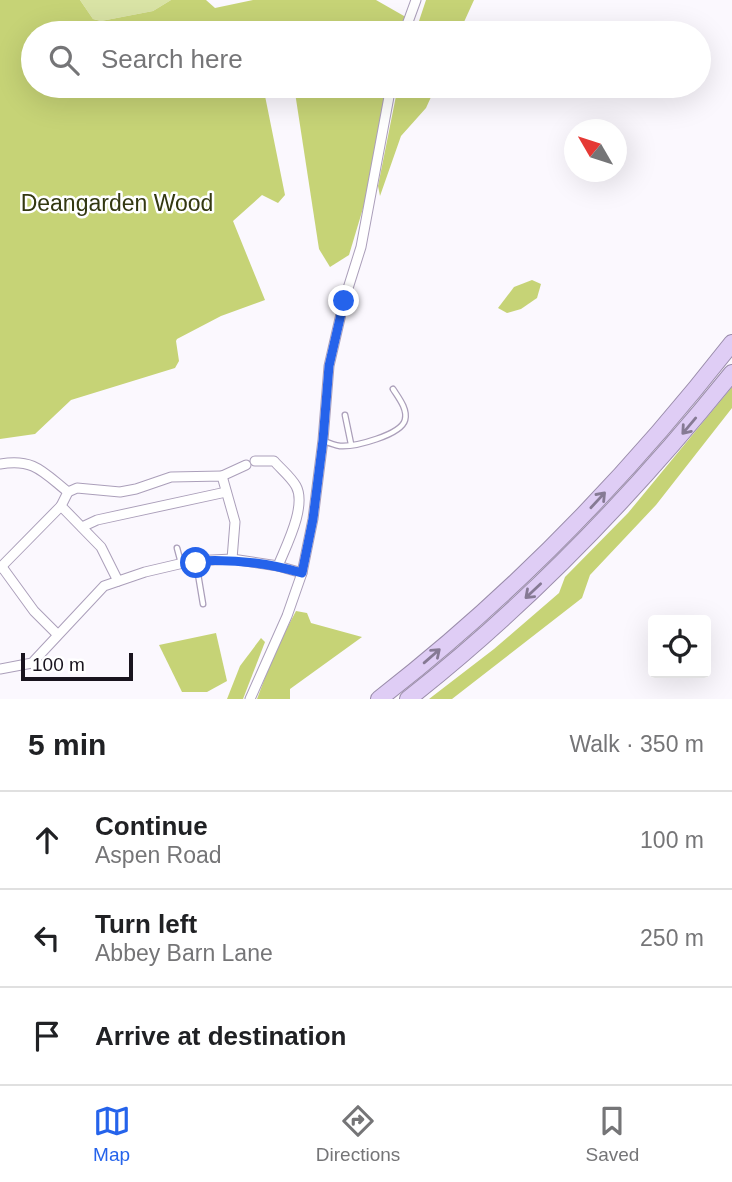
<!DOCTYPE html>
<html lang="en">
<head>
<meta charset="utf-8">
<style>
	:root { --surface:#fff; --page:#f6f6f6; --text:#202124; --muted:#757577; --line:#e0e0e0; --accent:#2563eb }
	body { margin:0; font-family:Helvetica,sans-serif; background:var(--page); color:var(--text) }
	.controls { position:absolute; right:21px; bottom:21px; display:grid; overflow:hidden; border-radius:7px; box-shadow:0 7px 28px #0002 }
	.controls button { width:63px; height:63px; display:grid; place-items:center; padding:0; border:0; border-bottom:2px solid var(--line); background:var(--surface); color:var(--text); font:35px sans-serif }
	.compass { position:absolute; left:564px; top:119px; width:63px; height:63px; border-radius:50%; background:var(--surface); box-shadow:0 7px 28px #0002; rotate:309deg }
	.scale { position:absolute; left:21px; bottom:18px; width:112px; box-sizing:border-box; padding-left:7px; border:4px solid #19141e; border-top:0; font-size:19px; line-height:24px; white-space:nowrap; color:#19141e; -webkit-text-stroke:5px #fff; paint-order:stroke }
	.stop { position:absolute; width:21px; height:21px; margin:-16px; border:5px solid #2563eb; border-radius:50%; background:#fff }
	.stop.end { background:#2563eb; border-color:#fff; box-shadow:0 2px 7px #0008 }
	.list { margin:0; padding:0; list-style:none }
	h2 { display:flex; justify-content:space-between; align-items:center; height:91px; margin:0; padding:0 28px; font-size:30px }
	h2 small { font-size:23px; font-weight:400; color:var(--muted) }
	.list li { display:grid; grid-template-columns:46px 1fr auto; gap:21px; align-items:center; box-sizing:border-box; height:98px; padding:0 28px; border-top:2px solid var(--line) }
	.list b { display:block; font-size:26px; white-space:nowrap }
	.list p { margin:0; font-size:23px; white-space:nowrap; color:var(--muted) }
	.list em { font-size:23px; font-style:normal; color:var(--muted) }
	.icon { flex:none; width:38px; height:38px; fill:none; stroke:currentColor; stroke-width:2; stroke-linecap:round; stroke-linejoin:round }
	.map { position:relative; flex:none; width:732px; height:699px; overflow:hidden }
	.search { position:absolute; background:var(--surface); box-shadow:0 7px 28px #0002; left:21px; right:21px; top:21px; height:77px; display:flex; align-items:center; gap:18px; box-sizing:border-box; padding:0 24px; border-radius:38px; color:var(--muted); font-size:26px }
	.sheet { height:385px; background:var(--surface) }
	nav { display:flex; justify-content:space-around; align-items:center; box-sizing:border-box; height:98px; border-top:2px solid var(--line); background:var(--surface); font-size:19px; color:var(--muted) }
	nav a { display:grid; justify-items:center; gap:4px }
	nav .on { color:var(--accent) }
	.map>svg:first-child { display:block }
	.green { fill:#d9e3a5 }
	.forest { fill:#c6d376 }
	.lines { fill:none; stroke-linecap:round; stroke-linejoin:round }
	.lane-casing { stroke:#ab9fba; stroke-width:7 }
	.street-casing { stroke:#ab9fba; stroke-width:11 }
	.highway-casing { stroke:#9a8caa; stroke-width:18 }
	.lane { stroke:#fff; stroke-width:4.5 }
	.street { stroke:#fff; stroke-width:9 }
	.highway { stroke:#dfcdf5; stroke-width:16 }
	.oneway { stroke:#867a94 }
	.route { stroke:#2563eb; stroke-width:9 }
	.labels { text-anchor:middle; stroke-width:5; stroke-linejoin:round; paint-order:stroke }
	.park-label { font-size:23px; fill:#333811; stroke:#fff }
</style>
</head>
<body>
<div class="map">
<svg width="732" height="699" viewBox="0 0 732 699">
	<rect width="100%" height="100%" fill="#fbf8fe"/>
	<polygon class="green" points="80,0 171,0 153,11 101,21 93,19"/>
	<g class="forest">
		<polygon points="0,0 80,0 93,19 101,21 153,11 171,0 206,0 215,8 253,0 376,0 411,20 406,33 285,33 284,26 252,33 33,33 33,86 263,86 285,195 278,203 262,195 233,221 265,300 221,316 177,339 176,341 179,361 175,368 71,400 35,434 0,439"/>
		<polygon points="426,0 474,0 459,33 415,33"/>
		<polygon points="294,86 390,86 373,175 349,255 330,267 319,249"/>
		<polygon points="398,86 436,86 426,108 401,136 380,196 378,186"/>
		<polygon points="532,280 541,284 537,298 521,309 507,313 498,308 514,287"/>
		<polygon points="732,387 732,408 656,505 590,575 582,598 452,699 429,699 494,649 559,593 565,577 628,513"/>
		<polygon points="296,611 307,613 311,623 362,637 290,689 290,699 257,699 275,651"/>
		<polygon points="216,633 227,681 207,692 182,692 159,645"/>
		<polygon points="261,638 265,642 243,699 227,699 240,666"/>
	</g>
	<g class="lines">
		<defs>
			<g id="lane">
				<polyline points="345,415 351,444"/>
				<path d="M324,441C329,443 334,445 340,446C355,447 401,435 405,420C408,409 398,397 393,389"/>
				<polyline points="177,548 181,563"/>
				<polyline points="196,562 203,604"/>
			</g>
			<g id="street">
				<polyline points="404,33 416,0"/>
				<path d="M255,461H274C281,469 291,477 296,486C307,506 286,546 278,566"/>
				<path d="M0,464C34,458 43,472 68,492L77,488L120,492L136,489L171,477L222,476L235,522L232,559"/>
				<polyline points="222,476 246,465"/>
				<polyline points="68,492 61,506 101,547 118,581"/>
				<polyline points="82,527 97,520 226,492"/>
				<polyline points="2,567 34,611 57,634"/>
				<polyline points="0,568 61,506"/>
				<polyline points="0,669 32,663 104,586 145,572 192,561 232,559 278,566 302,573"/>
				<polyline points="250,699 287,616 302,573 313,519 323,440 329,366 344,301 361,247 391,86"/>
			</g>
			<g id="highway">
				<path d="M379,699C512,596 629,475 732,343"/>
				<path d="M408,699C529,604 636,492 732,373"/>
			</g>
		</defs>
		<use href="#lane" class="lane-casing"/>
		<use href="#street" class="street-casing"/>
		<use href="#highway" class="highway-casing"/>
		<use href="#lane" class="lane"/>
		<use href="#street" class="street"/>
		<use href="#highway" class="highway"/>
	</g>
	<defs><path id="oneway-shaft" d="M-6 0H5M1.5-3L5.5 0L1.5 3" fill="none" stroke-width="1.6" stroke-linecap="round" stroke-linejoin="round" transform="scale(1.75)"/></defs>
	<g class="oneway">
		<use href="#oneway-shaft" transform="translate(689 426) rotate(130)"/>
		<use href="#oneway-shaft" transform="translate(598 500) rotate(-47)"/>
		<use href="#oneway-shaft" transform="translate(533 591) rotate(137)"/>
		<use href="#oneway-shaft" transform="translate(432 656) rotate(-41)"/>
	</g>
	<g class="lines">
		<path class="route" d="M196,563V561C233,559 266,562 302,573L313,519L323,440L329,366L344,301"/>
	</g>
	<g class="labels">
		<g class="park-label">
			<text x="117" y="211">Deangarden Wood</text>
		</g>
	</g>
</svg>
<div class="controls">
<button><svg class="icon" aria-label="locate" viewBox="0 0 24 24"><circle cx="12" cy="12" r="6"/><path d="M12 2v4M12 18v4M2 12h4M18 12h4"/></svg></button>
</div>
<svg class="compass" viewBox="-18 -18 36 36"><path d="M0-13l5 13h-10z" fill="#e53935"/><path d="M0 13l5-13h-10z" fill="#757577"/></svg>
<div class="scale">100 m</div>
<div class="stop" style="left:196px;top:563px"></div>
<div class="stop end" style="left:344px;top:301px"></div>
<div class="search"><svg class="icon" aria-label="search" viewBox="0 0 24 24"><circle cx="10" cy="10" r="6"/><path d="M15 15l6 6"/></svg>Search here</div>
</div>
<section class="sheet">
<h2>5 min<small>Walk · 350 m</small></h2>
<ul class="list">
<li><svg class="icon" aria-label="ahead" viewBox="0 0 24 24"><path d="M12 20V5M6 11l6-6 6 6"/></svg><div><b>Continue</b><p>Aspen Road</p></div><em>100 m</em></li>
<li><svg class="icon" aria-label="left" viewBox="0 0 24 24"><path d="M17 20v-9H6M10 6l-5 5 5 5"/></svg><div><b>Turn left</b><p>Abbey Barn Lane</p></div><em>250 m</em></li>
<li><svg class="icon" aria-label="arrive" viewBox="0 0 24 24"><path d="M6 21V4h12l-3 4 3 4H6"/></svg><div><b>Arrive at destination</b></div></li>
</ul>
</section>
<nav>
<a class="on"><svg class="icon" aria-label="map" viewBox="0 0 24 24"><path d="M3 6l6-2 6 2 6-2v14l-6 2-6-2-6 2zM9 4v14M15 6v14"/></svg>Map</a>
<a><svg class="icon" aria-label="directions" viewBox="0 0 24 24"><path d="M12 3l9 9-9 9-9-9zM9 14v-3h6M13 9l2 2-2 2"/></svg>Directions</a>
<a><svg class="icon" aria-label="saved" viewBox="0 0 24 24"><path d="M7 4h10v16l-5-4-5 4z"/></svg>Saved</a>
</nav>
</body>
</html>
